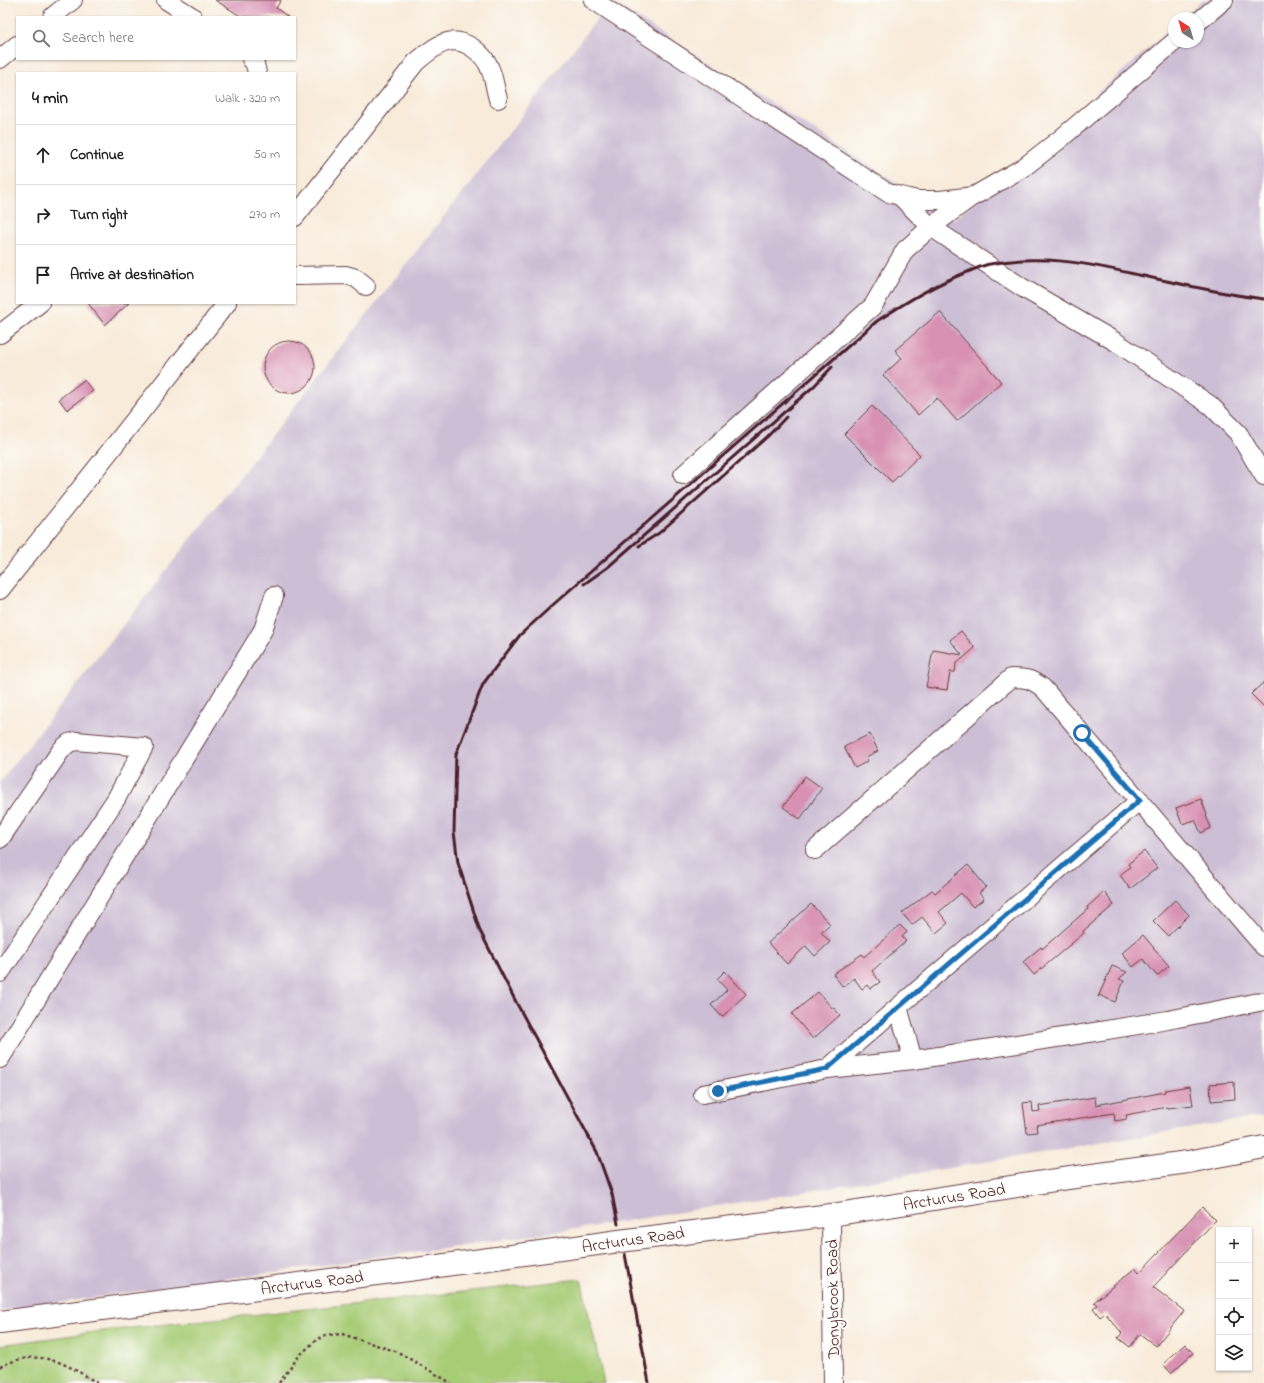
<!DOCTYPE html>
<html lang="en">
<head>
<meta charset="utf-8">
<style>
	:root { --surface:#fff; --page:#f6f6f6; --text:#222; --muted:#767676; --line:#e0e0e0 }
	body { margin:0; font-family:"Indie Flower",sans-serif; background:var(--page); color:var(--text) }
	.controls { position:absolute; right:12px; bottom:12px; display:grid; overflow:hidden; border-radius:0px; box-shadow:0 1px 3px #0004 }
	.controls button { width:36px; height:36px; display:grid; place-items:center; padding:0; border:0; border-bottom:1px solid var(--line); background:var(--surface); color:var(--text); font:20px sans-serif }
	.compass { position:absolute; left:1168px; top:12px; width:36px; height:36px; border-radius:50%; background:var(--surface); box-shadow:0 1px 3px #0004; rotate:323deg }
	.stop { position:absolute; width:12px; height:12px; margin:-9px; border:3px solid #1f6fb2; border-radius:50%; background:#fff }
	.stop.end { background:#1f6fb2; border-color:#fff; box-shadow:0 1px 4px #0008 }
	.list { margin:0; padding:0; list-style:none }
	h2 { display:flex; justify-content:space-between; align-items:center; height:52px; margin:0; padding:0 16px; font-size:17px }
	h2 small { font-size:13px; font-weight:400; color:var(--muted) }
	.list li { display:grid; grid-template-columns:26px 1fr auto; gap:12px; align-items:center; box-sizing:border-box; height:60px; padding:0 16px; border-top:1px solid var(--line) }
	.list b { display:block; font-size:15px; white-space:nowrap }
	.list em { font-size:13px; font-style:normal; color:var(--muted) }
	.icon { flex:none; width:22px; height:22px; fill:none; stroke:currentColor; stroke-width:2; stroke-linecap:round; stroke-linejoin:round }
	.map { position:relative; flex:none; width:1264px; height:1383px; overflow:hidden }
	.search { position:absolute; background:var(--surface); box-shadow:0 1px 3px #0004; left:16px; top:16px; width:280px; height:44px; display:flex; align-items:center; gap:10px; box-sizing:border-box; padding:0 14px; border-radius:0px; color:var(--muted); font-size:15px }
	.panel { position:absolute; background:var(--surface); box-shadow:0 1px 3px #0004; left:16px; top:72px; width:280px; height:232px; border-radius:0px }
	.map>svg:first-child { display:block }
	.industrial { fill:#ccbed4 }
	.green { fill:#a7cc76; stroke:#787650 }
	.building { fill:#d891b3 }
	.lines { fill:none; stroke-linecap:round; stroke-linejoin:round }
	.minor-casing { stroke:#643e45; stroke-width:20 }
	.major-casing { stroke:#643e45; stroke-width:24 }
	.path { stroke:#643e45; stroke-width:2.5; stroke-dasharray:3 3; stroke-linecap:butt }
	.minor { stroke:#fff; stroke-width:18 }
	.major { stroke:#fff; stroke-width:22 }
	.rail { stroke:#4a1f2b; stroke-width:3 }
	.route { stroke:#1f6fb2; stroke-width:5 }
	.labels { text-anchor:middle; stroke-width:4; stroke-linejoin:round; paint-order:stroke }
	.street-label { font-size:17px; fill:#4a1f2b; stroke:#fdfcf7 }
</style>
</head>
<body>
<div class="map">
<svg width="1264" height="1383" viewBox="0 0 1264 1383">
	<rect width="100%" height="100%" fill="#fdfcf7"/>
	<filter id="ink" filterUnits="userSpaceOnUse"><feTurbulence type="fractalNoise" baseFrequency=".025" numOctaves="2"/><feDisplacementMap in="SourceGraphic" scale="8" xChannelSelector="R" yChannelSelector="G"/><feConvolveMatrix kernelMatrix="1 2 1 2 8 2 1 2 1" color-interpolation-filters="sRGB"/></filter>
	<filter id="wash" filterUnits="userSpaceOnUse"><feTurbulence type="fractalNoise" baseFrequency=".012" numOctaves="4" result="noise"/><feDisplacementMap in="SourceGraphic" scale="16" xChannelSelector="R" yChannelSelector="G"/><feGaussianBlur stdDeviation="0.9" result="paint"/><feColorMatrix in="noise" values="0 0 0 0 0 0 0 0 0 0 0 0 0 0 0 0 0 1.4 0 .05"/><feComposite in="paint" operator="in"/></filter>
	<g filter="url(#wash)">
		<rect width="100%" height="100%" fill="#f8ebda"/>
		<polygon class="industrial" points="1203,0 1264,0 1264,1116 590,1227 0,1311 0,782 499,146 611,1 954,219 1174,26 1174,42 1198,42 1198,18 1183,18"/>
		<polygon class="green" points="581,1279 604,1383 0,1383 0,1345 95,1332"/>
		<g id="blocks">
			<g class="building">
				<polygon points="215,0 281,0 276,8 288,17 242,17"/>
				<polygon points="88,303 129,303 105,325"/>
				<polygon points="940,312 1001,382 957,421 937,398 918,415 883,375 902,358 895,350"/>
				<circle cx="289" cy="367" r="26"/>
				<polygon points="84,380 93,391 67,410 59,399"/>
				<polygon points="872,406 920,455 892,482 844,434"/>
				<polygon points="961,631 975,648 956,664 955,672 950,672 947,690 926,687 933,650 962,655 950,640"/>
				<polygon points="1264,682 1264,707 1251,694"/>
				<polygon points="870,734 878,751 866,757 868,761 855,768 844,747"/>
				<polygon points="805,776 822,788 800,819 783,807"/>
				<polygon points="1201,799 1207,815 1206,816 1211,828 1201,833 1195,820 1182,824 1176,808"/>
				<polygon points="1144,851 1157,868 1130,889 1120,875 1130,867 1128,864"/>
				<polygon points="968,865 986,887 979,893 984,899 973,907 961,893 939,912 948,923 936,933 922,917 912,925 902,913 932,890 935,893"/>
				<polygon points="1104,892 1114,905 1083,931 1084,933 1034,975 1023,962 1041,947 1042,949 1088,909 1087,907"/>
				<polygon points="1175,900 1189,915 1168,936 1153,921"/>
				<polygon points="811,904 830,924 821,932 830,942 815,956 806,946 787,964 768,943"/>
				<polygon points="900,925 907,932 902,937 906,941 872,971 880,982 870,989 867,985 862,989 854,978 843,987 833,974 862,954 864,957"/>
				<polygon points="1143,935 1169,966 1157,976 1143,959 1133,967 1122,953"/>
				<polygon points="1112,966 1127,972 1119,979 1124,981 1115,1002 1099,995 1098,997"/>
				<polygon points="725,971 746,994 722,1017 711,1005 727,990 717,979"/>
				<polygon points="818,992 833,1009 834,1008 840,1015 813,1039 792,1014"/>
				<polygon points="1234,1082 1235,1099 1211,1101 1210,1084"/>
				<polygon points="1190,1086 1193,1105 1168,1108 1167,1107 1126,1115 1127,1119 1115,1121 1114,1113 1036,1125 1037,1132 1027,1133 1023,1103 1032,1102 1033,1112 1040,1111 1039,1106 1095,1097 1096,1105 1165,1092 1165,1090"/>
				<polygon points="1202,1207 1216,1220 1153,1287 1184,1311 1156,1346 1140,1334 1130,1347 1118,1338 1122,1333 1105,1313 1100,1317 1093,1308 1097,1305 1094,1302 1135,1268 1139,1273"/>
				<polygon points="1185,1344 1193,1353 1171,1373 1163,1364"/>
			</g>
		</g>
	</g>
	<g filter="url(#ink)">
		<use href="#blocks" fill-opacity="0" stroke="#643e45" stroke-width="1"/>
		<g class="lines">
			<defs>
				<g id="minor">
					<polyline points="166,0 193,17"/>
					<polyline points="593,0 888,193 917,200 940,200 974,196 1024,167 1059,140 1174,42"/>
					<polyline points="52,17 73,0"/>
					<polyline points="1198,22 1224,0"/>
					<polyline points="0,59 17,45"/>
					<polyline points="251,59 255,64 257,73"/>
					<polyline points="900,196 931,227 1023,288 1116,342 1210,405 1238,433 1264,476"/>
					<path d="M295,217L416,62C434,47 450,32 473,48C480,53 487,60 490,69C494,78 495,89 498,99"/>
					<polyline points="295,276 346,275 356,278 366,286"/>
					<polyline points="0,334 40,303"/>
					<polyline points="683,475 873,306 905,250 931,227 970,198"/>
					<polyline points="0,590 227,303"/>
					<polyline points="0,839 62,749 69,743 76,741 144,747 116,799 0,973"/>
					<path d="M815,850L1011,678C1027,678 1031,679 1043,688L1264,947"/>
					<polyline points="0,1059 263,630 274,596"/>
					<polyline points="913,1060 898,1007 1140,800"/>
					<polyline points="827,1069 898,1007"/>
					<polyline points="703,1094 827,1069 913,1060 1076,1035 1168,1020 1264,1001"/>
					<polyline points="831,1215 833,1383"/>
				</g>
				<polyline id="major" points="0,1322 416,1269 619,1241 831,1215 1062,1179 1188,1162 1264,1147"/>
			</defs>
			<use href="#minor" class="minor-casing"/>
			<use href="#major" class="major-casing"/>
			<g class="path">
				<path d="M0,1367C38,1347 64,1362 97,1383"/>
				<polyline points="279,1383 299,1356 315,1341 326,1335 342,1334 398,1352 451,1383"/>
			</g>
			<use href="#minor" class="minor"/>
			<use href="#major" class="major"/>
			<g class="rail">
				<polyline points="639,546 659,533 768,436 786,417"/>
				<polyline points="584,584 608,567 814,386 832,367"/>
				<path d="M618,1224L612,1194L597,1152L516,1002L480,931L458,863L454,832L456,754L483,684L520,635L555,603L877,321C908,301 935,284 970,271C976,269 983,265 990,264C1038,254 1086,263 1134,274C1177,283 1220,294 1264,299"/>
				<polyline points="625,1254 649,1383"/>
			</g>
		</g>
	</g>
	<g class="lines" filter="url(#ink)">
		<polyline class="route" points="718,1091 827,1069 1140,800 1082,733"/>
	</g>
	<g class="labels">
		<g class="street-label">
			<text transform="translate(954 1196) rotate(-9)" y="6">Arcturus Road</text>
			<text transform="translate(633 1239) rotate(-8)" y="6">Arcturus Road</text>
			<text transform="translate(312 1282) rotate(-7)" y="6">Arcturus Road</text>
			<text transform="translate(832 1299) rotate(-91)" y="6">Donybrook Road</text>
		</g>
	</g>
</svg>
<div class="controls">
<button>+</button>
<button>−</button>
<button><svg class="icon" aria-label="locate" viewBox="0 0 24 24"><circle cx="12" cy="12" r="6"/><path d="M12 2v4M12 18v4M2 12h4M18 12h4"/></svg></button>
<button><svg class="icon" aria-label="layers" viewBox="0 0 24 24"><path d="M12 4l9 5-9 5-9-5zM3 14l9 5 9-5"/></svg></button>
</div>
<svg class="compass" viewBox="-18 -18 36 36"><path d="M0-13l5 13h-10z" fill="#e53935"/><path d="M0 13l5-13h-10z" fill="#767676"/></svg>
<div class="stop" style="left:1082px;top:733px"></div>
<div class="stop end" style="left:718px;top:1091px"></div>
<div class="search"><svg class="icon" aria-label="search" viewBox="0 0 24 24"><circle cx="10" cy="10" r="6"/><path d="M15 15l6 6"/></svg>Search here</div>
<section class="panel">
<h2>4 min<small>Walk · 320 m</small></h2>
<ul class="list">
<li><svg class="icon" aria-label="ahead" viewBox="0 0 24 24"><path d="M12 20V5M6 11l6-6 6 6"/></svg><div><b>Continue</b></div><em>50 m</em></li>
<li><svg class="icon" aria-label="right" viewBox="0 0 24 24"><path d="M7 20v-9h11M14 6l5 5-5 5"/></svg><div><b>Turn right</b></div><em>270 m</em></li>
<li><svg class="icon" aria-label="arrive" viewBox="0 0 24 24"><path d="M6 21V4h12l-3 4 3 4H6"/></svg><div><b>Arrive at destination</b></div></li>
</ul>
</section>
</div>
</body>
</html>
